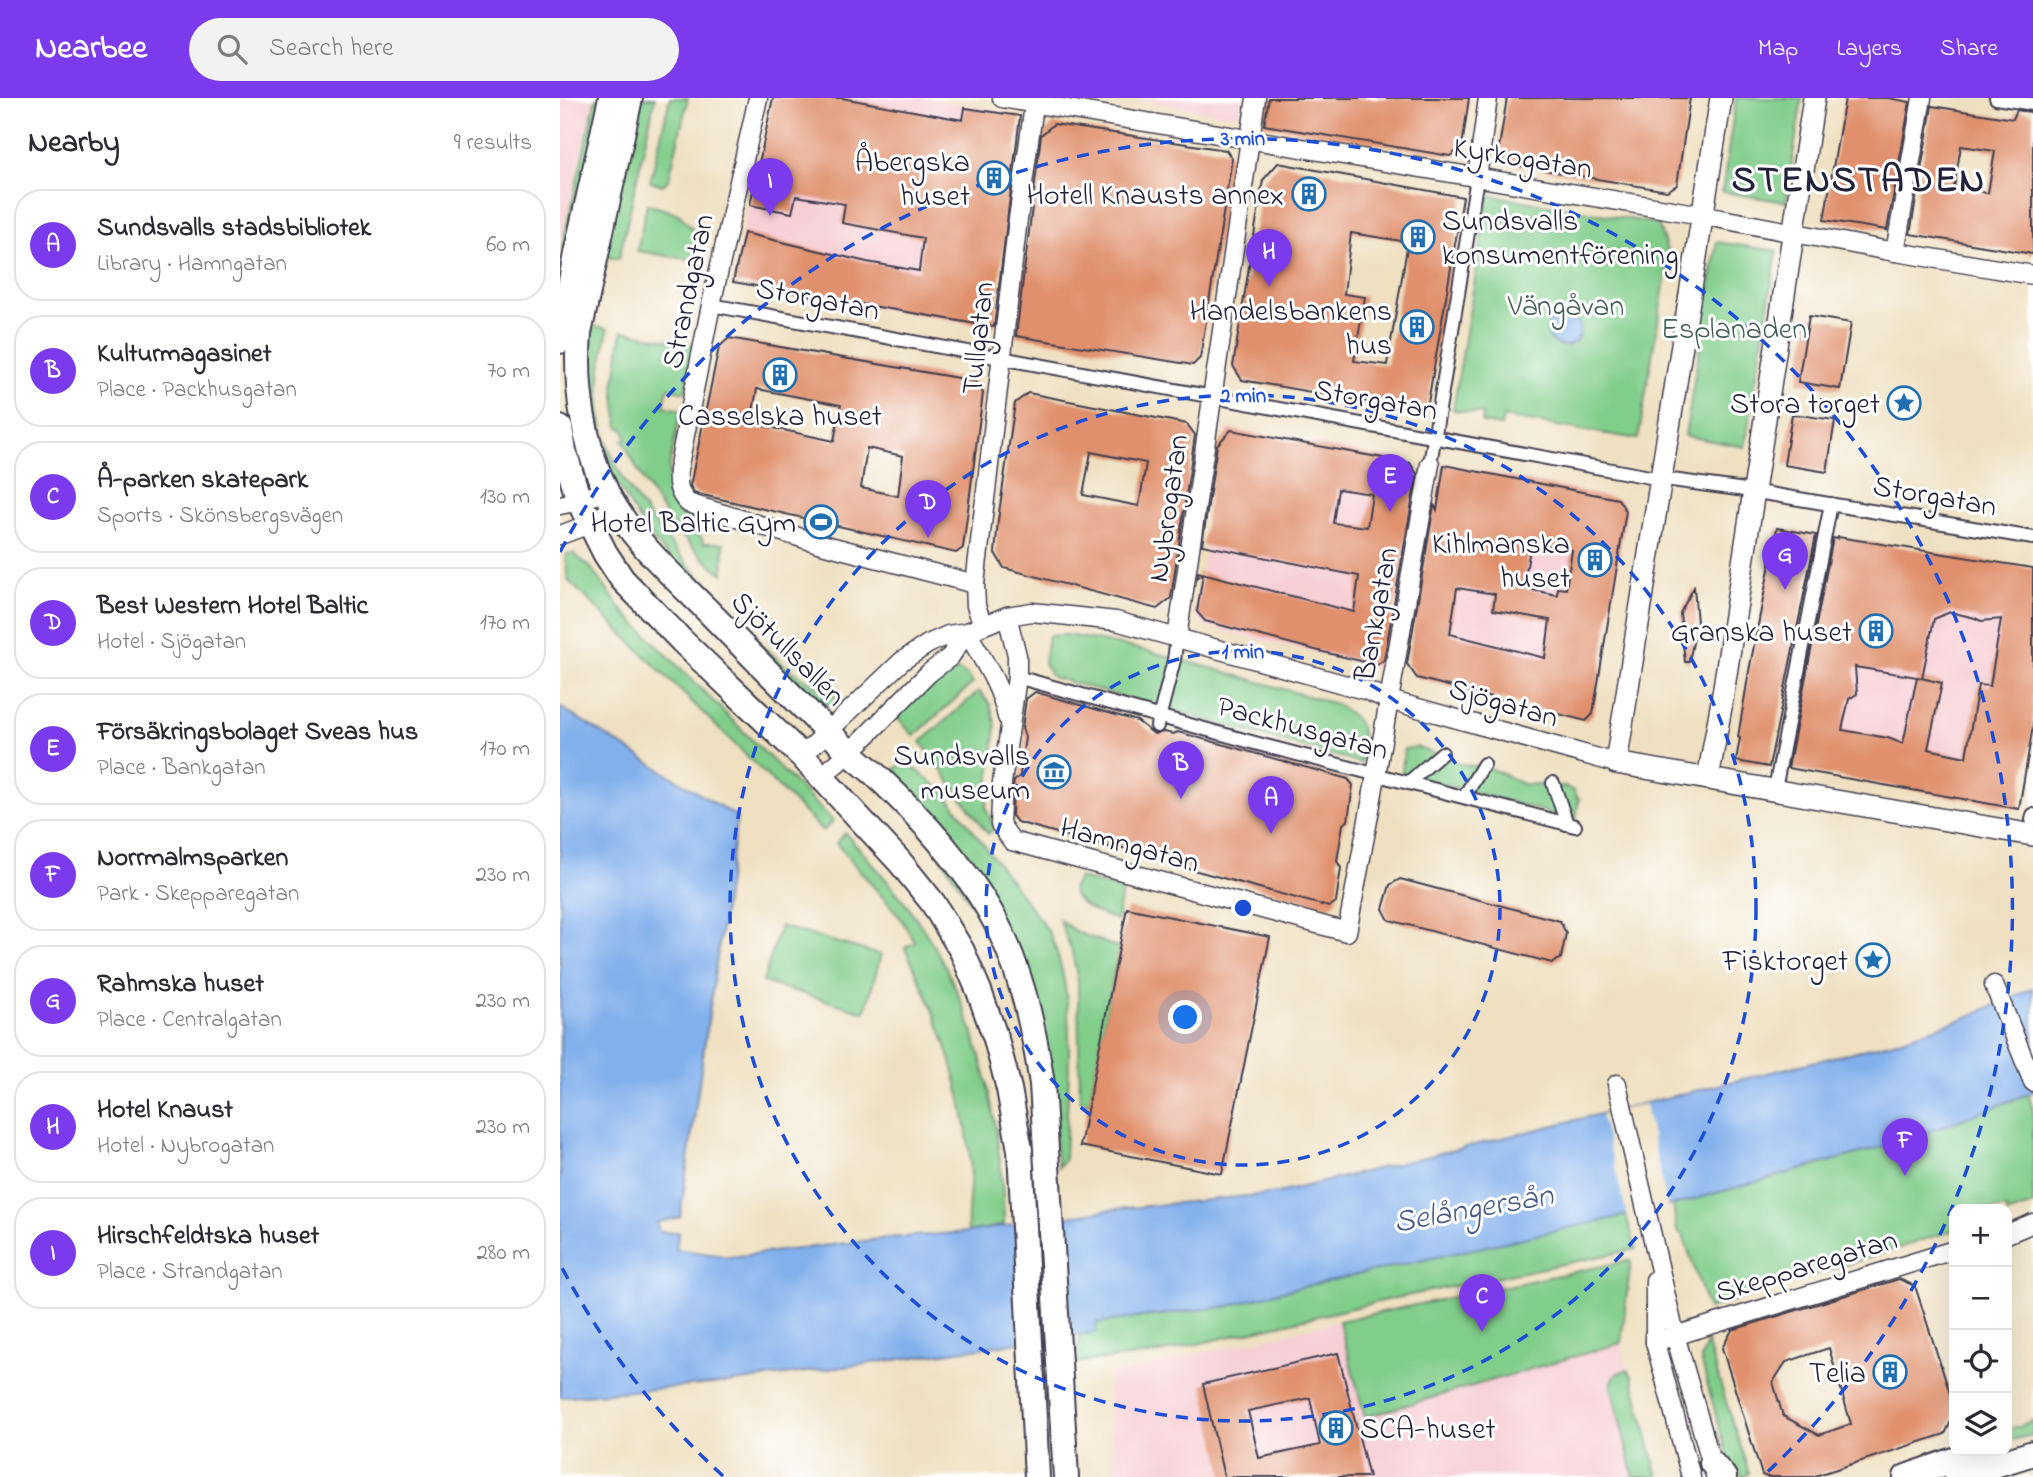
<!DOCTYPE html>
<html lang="en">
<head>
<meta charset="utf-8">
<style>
	:root { --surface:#fff; --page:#f2f2f3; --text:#2b2b33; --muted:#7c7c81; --line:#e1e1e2; --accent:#7c3aed }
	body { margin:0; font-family:"Indie Flower",sans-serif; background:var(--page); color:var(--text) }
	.controls { position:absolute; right:21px; bottom:21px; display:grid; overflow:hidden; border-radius:14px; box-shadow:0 7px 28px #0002 }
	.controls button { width:63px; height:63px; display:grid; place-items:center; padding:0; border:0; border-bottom:2px solid var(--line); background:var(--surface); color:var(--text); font:35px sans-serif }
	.you { position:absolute; left:626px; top:920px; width:24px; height:24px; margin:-18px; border:5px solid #fff; border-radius:50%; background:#1a73e8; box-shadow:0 0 0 10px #1a73e833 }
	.badge { display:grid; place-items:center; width:46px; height:46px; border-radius:50%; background:var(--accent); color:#fff; font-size:23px; font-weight:700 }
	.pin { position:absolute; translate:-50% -58px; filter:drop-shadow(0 2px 4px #0008) }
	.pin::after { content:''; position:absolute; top:37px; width:24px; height:21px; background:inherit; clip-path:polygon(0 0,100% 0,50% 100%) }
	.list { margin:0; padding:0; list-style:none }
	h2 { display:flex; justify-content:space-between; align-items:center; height:91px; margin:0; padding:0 28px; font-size:30px }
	h2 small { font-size:23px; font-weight:400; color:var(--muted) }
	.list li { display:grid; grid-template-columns:46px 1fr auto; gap:21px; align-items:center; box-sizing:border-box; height:112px; margin:0 14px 14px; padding:0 14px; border:2px solid var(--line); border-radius:28px }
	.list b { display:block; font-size:26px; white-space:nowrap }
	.list p { margin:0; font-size:23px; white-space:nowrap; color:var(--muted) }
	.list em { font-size:23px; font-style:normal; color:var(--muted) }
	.icon { flex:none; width:38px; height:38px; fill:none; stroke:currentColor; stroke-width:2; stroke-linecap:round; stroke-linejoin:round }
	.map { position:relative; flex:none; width:1473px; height:1379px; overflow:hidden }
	header { display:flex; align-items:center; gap:42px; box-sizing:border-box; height:98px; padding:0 35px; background:var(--accent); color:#fff }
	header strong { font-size:33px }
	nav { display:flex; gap:38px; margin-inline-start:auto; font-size:24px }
	.search { width:490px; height:63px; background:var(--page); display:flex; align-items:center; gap:18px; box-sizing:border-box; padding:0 24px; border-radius:38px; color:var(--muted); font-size:26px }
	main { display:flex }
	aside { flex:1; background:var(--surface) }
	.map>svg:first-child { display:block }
	.built { fill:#f7cfd5 }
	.green { fill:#81cd8a; stroke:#527862; stroke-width:2 }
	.water { fill:#82b0ec; stroke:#526994; stroke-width:2 }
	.pier { fill:#efe0c1 }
	.building { fill:#e0906c; fill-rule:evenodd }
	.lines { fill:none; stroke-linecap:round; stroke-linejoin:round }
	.pedestrian-casing { stroke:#413e4f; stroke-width:16 }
	.minor-casing { stroke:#413e4f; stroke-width:21 }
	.tertiary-casing { stroke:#413e4f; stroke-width:24 }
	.secondary-casing { stroke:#413e4f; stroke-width:28 }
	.pedestrian { stroke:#fff; stroke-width:12 }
	.minor { stroke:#fff; stroke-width:18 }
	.tertiary { stroke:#fff; stroke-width:21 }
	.secondary { stroke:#fff; stroke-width:24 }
	.ring { fill:none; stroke:#1d4ed8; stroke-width:3.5; stroke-dasharray:12 9 }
	.labels { text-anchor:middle; stroke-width:6; stroke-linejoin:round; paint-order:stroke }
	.street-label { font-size:30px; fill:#22223b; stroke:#fff }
	.poi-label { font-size:30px; fill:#22223b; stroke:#fff; text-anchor:end }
	.park-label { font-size:30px; fill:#435e57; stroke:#fff }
	.water-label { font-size:32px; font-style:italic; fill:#485b82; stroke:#fff }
	.district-label { font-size:37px; font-weight:bold; letter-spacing:2px; fill:#22223b; stroke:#fff }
	.centre { fill:#1d4ed8; stroke:#fff; stroke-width:3.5 }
	.ring-label { font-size:21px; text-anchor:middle; font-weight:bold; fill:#1d4ed8; stroke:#fff; stroke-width:6; stroke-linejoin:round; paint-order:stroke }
</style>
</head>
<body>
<header>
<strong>Nearbee</strong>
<div class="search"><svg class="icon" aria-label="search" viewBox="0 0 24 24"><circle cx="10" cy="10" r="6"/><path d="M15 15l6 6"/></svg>Search here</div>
<nav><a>Map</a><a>Layers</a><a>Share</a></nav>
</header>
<main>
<aside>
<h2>Nearby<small>9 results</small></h2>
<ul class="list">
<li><span class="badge">A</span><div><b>Sundsvalls stadsbibliotek</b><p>Library · Hamngatan</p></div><em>60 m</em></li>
<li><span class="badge">B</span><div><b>Kulturmagasinet</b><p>Place · Packhusgatan</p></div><em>70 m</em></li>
<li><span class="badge">C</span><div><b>Å-parken skatepark</b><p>Sports · Skönsbergsvägen</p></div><em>130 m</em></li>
<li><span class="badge">D</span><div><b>Best Western Hotel Baltic</b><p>Hotel · Sjögatan</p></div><em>170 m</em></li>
<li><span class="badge">E</span><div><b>Försäkringsbolaget Sveas hus</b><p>Place · Bankgatan</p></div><em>170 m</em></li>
<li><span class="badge">F</span><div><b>Norrmalmsparken</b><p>Park · Skepparegatan</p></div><em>230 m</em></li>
<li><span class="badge">G</span><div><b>Rahmska huset</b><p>Place · Centralgatan</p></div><em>230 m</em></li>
<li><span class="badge">H</span><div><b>Hotel Knaust</b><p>Hotel · Nybrogatan</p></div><em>230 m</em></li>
<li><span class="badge">I</span><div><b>Hirschfeldtska huset</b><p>Place · Strandgatan</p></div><em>280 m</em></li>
</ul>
</aside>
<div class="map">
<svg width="1473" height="1379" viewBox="0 0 1473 1379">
	<rect width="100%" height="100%" fill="#fff"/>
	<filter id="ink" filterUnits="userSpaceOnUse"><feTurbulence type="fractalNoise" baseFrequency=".0143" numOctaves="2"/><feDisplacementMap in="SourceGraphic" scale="14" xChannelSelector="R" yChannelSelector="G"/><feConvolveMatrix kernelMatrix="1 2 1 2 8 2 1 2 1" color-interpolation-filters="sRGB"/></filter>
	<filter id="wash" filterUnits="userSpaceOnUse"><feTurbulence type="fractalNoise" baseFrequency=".00686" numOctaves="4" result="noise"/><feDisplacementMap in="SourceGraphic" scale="28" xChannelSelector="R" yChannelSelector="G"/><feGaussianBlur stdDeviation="1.57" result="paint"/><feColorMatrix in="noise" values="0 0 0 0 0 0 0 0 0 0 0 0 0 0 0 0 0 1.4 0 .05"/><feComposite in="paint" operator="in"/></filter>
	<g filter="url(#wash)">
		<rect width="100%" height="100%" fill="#efe0c1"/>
		<g class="built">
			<polygon points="0,0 34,0 0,145"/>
			<polygon points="212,0 367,0 461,17 433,230 172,185"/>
			<polygon points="571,0 682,0 680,13 673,18"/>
			<polygon points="667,330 849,363 858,374 827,562 815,569 644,528 634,515"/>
			<polygon points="883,365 1060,401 1068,413 1033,616 1026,623 857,580 850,571"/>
			<polygon points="1277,439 1473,470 1473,628 1459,711 1233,671"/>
			<polygon points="779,1223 806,1319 1061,1245 1098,1379 554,1379 548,1278"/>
		</g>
		<g class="green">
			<polygon points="36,0 45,0 12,151 2,149"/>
			<polygon points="76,0 95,0 59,161 42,158"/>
			<polygon points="110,0 128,0 109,81 103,87 90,84"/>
			<polygon points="1176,0 1242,0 1226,104 1162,94"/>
			<polygon points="929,97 1098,126 1109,158 1078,341 943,319 941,328 922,325 923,316 893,312"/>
			<polygon points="87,106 119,116 144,145 144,164 77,153"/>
			<polygon points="1157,144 1217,153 1185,349 1125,338"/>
			<path d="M27,227L48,231C42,261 36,290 41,321C50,375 88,418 121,458C152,495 185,532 221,564C236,578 257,587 275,598L282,605L271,608L264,606L217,573L97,446L78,420L51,375L31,321Z"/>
			<path d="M62,233L135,247L125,294L108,290L104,308L121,312L109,370V380L144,445H164L163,476C117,442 87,394 63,342L67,340L63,330H59L54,290Z"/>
			<polygon points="13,455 30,469 62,512 273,723 263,733 8,482 5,457"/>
			<path d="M506,537C595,550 688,582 776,606C806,624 804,633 801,665L492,579L484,565L488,538Z"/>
			<polygon points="398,572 407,577 413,585 354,638 336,618 369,585"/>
			<polygon points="419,593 430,606 436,628 426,710 434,731 428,736 361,644"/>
			<polygon points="856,649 904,667 926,669 939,674 962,686 1003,688 1014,693 1016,699 1019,700 1016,722 842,675 844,651"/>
			<path d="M345,663L384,694L487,831C520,893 507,990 505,1061L498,1069L480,912L328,677Z"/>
			<path d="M285,735C314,767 343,799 366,835C420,920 442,1027 444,1127L408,1134C406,1109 413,1085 410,1059C402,980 379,921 345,850L355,844L339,818L276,745Z"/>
			<path d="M519,780L562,792L557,822C542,817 515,808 512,791Z"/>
			<polygon points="499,821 516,834 559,850 529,1005 520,1002 518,882 512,854"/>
			<polygon points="220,828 321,857 305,914 203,884"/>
			<polygon points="1468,996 1473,1010 1473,1107 1447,1116 1447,1111 1394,1111 1394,1132 1148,1211 1123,1137 1117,1133 1113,1107 1336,1045 1352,1049 1354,1039"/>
			<polygon points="1066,1117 1076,1151 831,1201 594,1256 513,1265 521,1236 536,1234 535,1225 669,1208 714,1195"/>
			<polygon points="1071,1162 1061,1245 805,1319 779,1223"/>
			<polygon points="1147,1244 1189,1375 1183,1379 1168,1360 1149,1292 1141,1261"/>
			<path d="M1068,1272L1072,1278L1098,1379H1074L1051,1288C1053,1278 1057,1273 1068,1272Z"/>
			<polygon points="1473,1323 1473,1337 1447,1343 1447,1332"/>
		</g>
		<g class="water">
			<circle cx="1004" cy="232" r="16"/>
			<polygon points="0,609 177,719 120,1119 96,1125 100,1134 119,1134 116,1151 170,1159 328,1140 408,1134 547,1112 718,1095 1330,945 1405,920 1473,890 1473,994 1355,1039 1352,1049 1336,1045 1113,1107 714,1195 669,1208 536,1225 536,1234 166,1285 0,1299"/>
		</g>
		<polygon class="pier" points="1085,1006 1108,1111 1068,1120 1041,1017"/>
		<g id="blocks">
			<g class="building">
				<polygon points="213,0 282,0 403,22 405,10 460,18 434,229 173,184 184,135 307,164 359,173 363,140 282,125 285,106 236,98 232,115 190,107"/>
				<polygon points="709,0 909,0 902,49 890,58 704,27"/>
				<polygon points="947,0 1130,0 1117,87 1107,93 945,65 938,56"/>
				<polygon points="1285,0 1328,0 1350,4 1327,132 1264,122"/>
				<path d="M1372,8L1453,21L1457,12L1473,15V156L1350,136ZM1401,48L1435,53L1428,95L1394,89Z"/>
				<polygon points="494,26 666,52 672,61 640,260 633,267 456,238 481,37"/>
				<path d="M718,65L903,99L868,305L860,313L682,282L673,268L703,82ZM791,135L848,144L827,267L794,263L805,199L784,196Z"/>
				<polygon points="1249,218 1291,225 1280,291 1238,284"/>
				<path d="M169,240L415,283L423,295L403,450L396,455L134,395L130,388L159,249ZM197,291L281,307L274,343L191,325ZM307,350L343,358L338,398L301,390Z"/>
				<path d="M468,295L627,326L635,337L611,500L597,511L444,470L435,455L438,422L455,305ZM531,354L586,365L579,408L523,397Z"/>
				<polygon points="1232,316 1275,322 1267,374 1224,367"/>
				<path d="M671,332L850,365L857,376L824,562L817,567L763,554L645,523L637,514L643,476L637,480L638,474L794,514L799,478L642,447L657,347ZM778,391L812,396L807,429L773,425Z"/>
				<path d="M884,367L1058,401L1066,413L1033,616L1026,623L857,580L847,566L874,407L877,412ZM983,447L1012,452L1006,491L998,490L997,497L963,490L970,451ZM897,490L935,496L933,512L990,522L985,560L890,536Z"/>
				<polygon points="1217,430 1256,437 1209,669 1176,663 1180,640 1178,639 1189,573"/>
				<path d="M1278,439L1473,470V628L1459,711L1228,670L1273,440L1277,441ZM1390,514L1415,520L1421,523L1441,521L1430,588L1418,587L1406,659L1368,651L1382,585L1357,579L1362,580L1374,521ZM1295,569L1357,579L1343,646L1328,640L1282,632L1289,601L1297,596Z"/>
				<polygon points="1134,489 1137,525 1129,564 1125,564 1120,515"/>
				<polygon points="475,594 577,623 594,636 604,634 613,636 618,634 788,681 793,687 788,723 783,726 777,763 781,770 776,804 769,809 593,761 592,758 556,748 552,750 457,724 452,718 453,690 454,683 460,678 465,639 462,630 466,601"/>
				<polygon points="840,781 1000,823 1006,835 1001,860 992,865 829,822 823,811 830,787"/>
				<polygon points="567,810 710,839 662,1076 520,1048"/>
				<path d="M1339,1181L1355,1188L1394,1308V1317L1385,1336L1252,1379H1207L1202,1377L1162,1250L1172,1232ZM1269,1250L1291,1326L1259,1337L1223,1318L1213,1284L1226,1264Z"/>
				<path d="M778,1255L809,1379H664L643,1286ZM750,1300L760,1347L699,1360L688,1313Z"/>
			</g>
		</g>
	</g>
	<g filter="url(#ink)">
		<use href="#blocks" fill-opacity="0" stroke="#413e4f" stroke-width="2"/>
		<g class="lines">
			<defs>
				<g id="pedestrian">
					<polyline points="1436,0 1473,6"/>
					<polyline points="151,207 1090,379 1185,392 1473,440"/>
					<polyline points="870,366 917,80"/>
					<polyline points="457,579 702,647 1015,728"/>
					<polyline points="597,628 614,562 617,540"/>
					<polyline points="849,684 882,655"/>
					<polyline points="993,685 1007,726"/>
					<polyline points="1215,691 1271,406"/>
					<polyline points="904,699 924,666"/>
					<polyline points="1472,722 1473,717"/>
				</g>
				<g id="minor">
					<path d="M198,0L151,207L118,372C117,385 118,395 128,405L258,445L415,486"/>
					<polyline points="442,0 1130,115 1324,152 1473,177"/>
					<polyline points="917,80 928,0"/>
					<polyline points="1335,154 1362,0"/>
					<polyline points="0,407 19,403 46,393"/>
					<polyline points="0,437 30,426 55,409"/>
					<polyline points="447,518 457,557 457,579 442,685 440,726 452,743 787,834 811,706 870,366"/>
					<polyline points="423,527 416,508 415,486 458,121 475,0"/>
					<path d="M407,534C423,562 441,588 447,619"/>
					<polyline points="617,540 696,0"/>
					<polyline points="242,658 342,563 368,546 388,537 407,534 447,518 472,514 556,523 808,593 829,602 1056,665"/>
					<polyline points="262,678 289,655 369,575 390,559 407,534"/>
					<polyline points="1434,887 1473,984"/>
					<polyline points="1057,986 1115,1237 1155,1377"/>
					<polyline points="1447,1136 1473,1125"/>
					<polyline points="1095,1182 1095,1244 1131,1379"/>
					<polyline points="1095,1244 1394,1152"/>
				</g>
				<g id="tertiary">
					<polyline points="1161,0 1056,665 1473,737"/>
					<polyline points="1148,680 1161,609 1254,0"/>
				</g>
				<g id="secondary">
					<path d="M70,0L19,235C15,289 23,346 47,395C71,441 110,475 146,511C193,559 240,607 288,653C298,663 310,671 320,681C360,719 400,763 428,810C460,864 473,926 482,986L506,1379"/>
					<polyline points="0,243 16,156 51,0"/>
					<polyline points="0,330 4,353 19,403 45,455 62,481 122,543 242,658 340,764 373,805 402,853 419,893 436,941 449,991 460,1052 477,1379"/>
					<polyline points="1152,1365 1164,1379"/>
					<polyline points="1346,1379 1414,1355 1426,1353"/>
					<polyline points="1397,1379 1473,1355"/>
				</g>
			</defs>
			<use href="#pedestrian" class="pedestrian-casing"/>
			<use href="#minor" class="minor-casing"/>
			<use href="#tertiary" class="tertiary-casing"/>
			<use href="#secondary" class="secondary-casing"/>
			<use href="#pedestrian" class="pedestrian"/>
			<use href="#minor" class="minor"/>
			<use href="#tertiary" class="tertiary"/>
			<use href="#secondary" class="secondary"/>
		</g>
	</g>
	<g class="ring">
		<circle cx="683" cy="810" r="257"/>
		<circle cx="683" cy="810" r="513"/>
		<path d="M163 1378A770 770 0 0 1 0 1166M0 454A770 770 0 1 1 1203 1378"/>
	</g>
	<defs>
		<symbol id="building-ring" viewBox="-11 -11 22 22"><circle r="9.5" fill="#fff" stroke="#1f6fb2" stroke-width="1.5"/><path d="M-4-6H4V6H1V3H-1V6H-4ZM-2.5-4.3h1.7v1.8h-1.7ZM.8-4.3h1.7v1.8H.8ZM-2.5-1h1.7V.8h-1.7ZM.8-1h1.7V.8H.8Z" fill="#1f6fb2"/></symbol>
		<symbol id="sight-ring" viewBox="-11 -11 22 22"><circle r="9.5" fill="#fff" stroke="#1f6fb2" stroke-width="1.5"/><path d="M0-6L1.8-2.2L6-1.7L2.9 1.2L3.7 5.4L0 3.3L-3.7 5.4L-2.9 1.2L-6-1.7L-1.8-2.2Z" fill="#1f6fb2"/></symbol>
		<symbol id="stadium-ring" viewBox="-11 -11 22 22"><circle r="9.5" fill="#fff" stroke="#1f6fb2" stroke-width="1.5"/><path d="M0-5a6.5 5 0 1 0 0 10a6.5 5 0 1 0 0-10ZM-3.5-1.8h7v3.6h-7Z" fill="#1f6fb2"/></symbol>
		<symbol id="museum-ring" viewBox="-11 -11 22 22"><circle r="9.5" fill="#fff" stroke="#1f6fb2" stroke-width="1.5"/><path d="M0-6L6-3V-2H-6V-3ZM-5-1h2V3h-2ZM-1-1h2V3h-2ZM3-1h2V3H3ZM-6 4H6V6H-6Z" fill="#1f6fb2"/></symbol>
	</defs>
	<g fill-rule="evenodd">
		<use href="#building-ring" x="415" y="61" width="38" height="38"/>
		<use href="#building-ring" x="730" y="77" width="38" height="38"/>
		<use href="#building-ring" x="839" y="120" width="38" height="38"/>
		<use href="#building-ring" x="838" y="210" width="38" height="38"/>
		<use href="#building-ring" x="201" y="258" width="38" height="38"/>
		<use href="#sight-ring" x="1325" y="286" width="38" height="38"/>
		<use href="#stadium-ring" x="242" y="405" width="38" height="38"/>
		<use href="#building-ring" x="1016" y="443" width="38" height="38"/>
		<use href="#building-ring" x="1297" y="514" width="38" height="38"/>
		<use href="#museum-ring" x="475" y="655" width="38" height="38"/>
		<use href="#sight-ring" x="1294" y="843" width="38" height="38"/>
		<use href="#building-ring" x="1311" y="1255" width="38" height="38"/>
		<use href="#building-ring" x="757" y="1311" width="38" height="38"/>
	</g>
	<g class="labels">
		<g class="street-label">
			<text transform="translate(963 59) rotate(9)" y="10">Kyrkogatan</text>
			<text transform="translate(127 193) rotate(-78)" y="10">Strandgatan</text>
			<text transform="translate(258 200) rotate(11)" y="10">Storgatan</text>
			<text transform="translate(417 240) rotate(-84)" y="10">Tullgatan</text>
			<text transform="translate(816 301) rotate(10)" y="10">Storgatan</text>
			<text transform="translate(1375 397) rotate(10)" y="10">Storgatan</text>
			<text transform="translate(607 410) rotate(-82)" y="10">Nybrogatan</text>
			<text transform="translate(815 516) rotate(-80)" y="10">Bankgatan</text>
			<text transform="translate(229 550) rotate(45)" y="10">Sjötullsallén</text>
			<text transform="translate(944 604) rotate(16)" y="10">Sjögatan</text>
			<text transform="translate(743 629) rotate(15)" y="10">Packhusgatan</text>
			<text transform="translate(570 746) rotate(15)" y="10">Hamngatan</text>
			<text transform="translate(1246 1167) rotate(-17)" y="10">Skepparegatan</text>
		</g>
		<g class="poi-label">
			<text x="410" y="73">Åbergska<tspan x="410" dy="34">huset</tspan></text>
			<text x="724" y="106">Hotell Knausts annex</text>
			<text x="882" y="132" text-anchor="start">Sundsvalls<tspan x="882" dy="34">konsumentförening</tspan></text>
			<text x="832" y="222">Handelsbankens<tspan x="832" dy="34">hus</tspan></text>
			<text x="1320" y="315">Stora torget</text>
			<text x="220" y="327" text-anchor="middle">Casselska huset</text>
			<text x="236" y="434">Hotel Baltic Gym</text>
			<text x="1010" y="455">Kihlmanska<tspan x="1010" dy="34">huset</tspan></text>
			<text x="1292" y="543">Granska huset</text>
			<text x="470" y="667">Sundsvalls<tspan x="470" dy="34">museum</tspan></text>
			<text x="1288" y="872">Fisktorget</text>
			<text x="1306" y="1284">Telia</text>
			<text x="800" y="1340" text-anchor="start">SCA-huset</text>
		</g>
		<g class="park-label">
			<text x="1006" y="217">Vängåvan</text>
			<text x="1174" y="240">Esplanaden</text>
		</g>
		<g class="water-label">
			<text transform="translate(913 1109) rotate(-10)" y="11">Selångersån</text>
		</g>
		<g class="district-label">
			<text x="1299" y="93">STENSTADEN</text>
		</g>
	</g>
	<circle cx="683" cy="810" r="10" class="centre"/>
	<g class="ring-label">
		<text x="683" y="47">3 min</text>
		<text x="683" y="304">2 min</text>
		<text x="683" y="560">1 min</text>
	</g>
</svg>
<div class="controls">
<button>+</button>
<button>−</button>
<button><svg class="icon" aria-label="locate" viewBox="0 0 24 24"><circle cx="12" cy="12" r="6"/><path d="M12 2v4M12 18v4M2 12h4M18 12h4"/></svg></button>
<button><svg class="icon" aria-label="layers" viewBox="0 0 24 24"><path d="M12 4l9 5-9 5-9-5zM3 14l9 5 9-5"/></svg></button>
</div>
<div class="you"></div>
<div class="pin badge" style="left:711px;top:736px">A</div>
<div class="pin badge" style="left:621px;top:701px">B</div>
<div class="pin badge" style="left:922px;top:1234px">C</div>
<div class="pin badge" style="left:368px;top:440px">D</div>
<div class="pin badge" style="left:830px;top:414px">E</div>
<div class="pin badge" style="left:1345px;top:1078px">F</div>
<div class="pin badge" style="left:1225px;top:492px">G</div>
<div class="pin badge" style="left:709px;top:189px">H</div>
<div class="pin badge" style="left:210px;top:118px">I</div>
</div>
</main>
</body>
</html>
